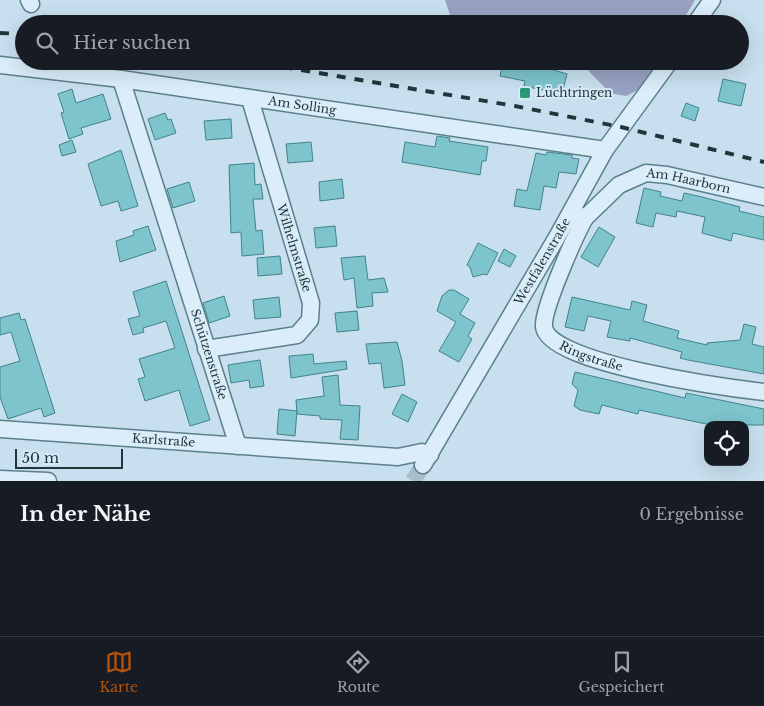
<!DOCTYPE html>
<html lang="de">
<head>
<meta charset="utf-8">
<style>
	:root { --surface:#171b24; --page:#20242c; --text:#f1f3f6; --muted:#9ea1a6; --line:#363941; --accent:#b45309 }
	body { margin:0; font-family:"Libre Baskerville",serif; background:var(--page); color:var(--text) }
	.controls { position:absolute; right:15px; bottom:15px; display:grid; overflow:hidden; border-radius:10px; box-shadow:0 5px 20px #0002 }
	.controls button { width:45px; height:45px; display:grid; place-items:center; padding:0; border:0; border-bottom:1px solid var(--line); background:var(--surface); color:var(--text); font:25px sans-serif }
	.scale { position:absolute; left:15px; bottom:12px; width:108px; box-sizing:border-box; padding-left:5px; border:2px solid #20363a; border-top:0; font-size:14px; line-height:18px; white-space:nowrap; color:#20363a; -webkit-text-stroke:4px #d6e9f6; paint-order:stroke }
	.list { margin:0; padding:0; list-style:none }
	h2 { display:flex; justify-content:space-between; align-items:center; height:65px; margin:0; padding:0 20px; font-size:21px }
	h2 small { font-size:16px; font-weight:400; color:var(--muted) }
	.icon { flex:none; width:28px; height:28px; fill:none; stroke:currentColor; stroke-width:2; stroke-linecap:round; stroke-linejoin:round }
	.map { position:relative; flex:none; width:764px; height:481px; overflow:hidden }
	.search { position:absolute; background:var(--surface); box-shadow:0 5px 20px #0002; left:15px; right:15px; top:15px; height:55px; display:flex; align-items:center; gap:12px; box-sizing:border-box; padding:0 18px; border-radius:28px; color:var(--muted); font-size:19px }
	.sheet { height:155px; background:var(--surface) }
	nav { display:flex; justify-content:space-around; align-items:center; box-sizing:border-box; height:70px; border-top:1px solid var(--line); background:var(--surface); font-size:14px; color:var(--muted) }
	nav a { display:grid; justify-items:center; gap:2px }
	nav .on { color:var(--accent) }
	.map>svg:first-child { display:block }
	.cemetery { fill:#99a1c2 }
	.building { fill:#7dc4cc; stroke:#428389 }
	.lines { fill:none; stroke-linecap:round; stroke-linejoin:round }
	.minor-tunnel { stroke:#a6bdca; stroke-width:16; stroke-dasharray:16 8; stroke-linecap:butt }
	.minor-casing { stroke:#5c808a; stroke-width:19 }
	.minor { stroke:#daedf9; stroke-width:16 }
	.rail { stroke:#20363a; stroke-width:4; stroke-dasharray:9 9; stroke-linecap:butt }
	.poi-dot { fill:#2c9875; stroke:#d6e9f6; stroke-width:2 }
	.labels { text-anchor:middle; stroke-width:4; stroke-linejoin:round; paint-order:stroke }
	.poi-label { font-size:12px; fill:#20363a; stroke:#d6e9f6; text-anchor:start }
	.street-label { font-size:12px; fill:#20363a; stroke:#d6e9f6 }
</style>
</head>
<body>
<div class="map">
<svg width="764" height="481" viewBox="0 0 764 481">
	<rect width="100%" height="100%" fill="#c7dfee"/>
	<g class="cemetery">
		<polygon points="445,0 695,0 681,24 453,24"/>
		<polygon points="579,61 658,61 642,88 626,96 610,93"/>
	</g>
	<g class="building">
		<polygon points="503,62 526,67 526,64 540,66 567,74 562,94 524,86 525,81 500,76"/>
		<polygon points="723,79 746,84 741,106 718,101"/>
		<polygon points="72,89 76,103 103,94 111,119 81,128 83,134 69,139 61,113 64,112 58,94"/>
		<polygon points="686,103 699,108 695,121 681,116"/>
		<polygon points="165,113 168,120 171,119 176,133 155,140 148,119"/>
		<polygon points="231,119 232,138 206,140 204,121"/>
		<polygon points="437,136 450,138 449,141 488,147 486,161 482,161 480,175 402,162 405,142 435,147"/>
		<polygon points="72,140 76,152 62,156 59,145"/>
		<polygon points="311,142 313,161 288,163 286,144"/>
		<polygon points="121,150 138,206 121,211 118,201 101,206 88,164"/>
		<polygon points="547,152 572,155 572,158 579,159 576,174 559,172 556,188 544,186 540,210 514,206 517,189 527,191 536,153 546,155"/>
		<polygon points="254,163 255,185 261,184 263,199 253,199 256,231 262,230 264,254 242,256 241,232 231,233 229,165"/>
		<polygon points="342,179 344,198 320,201 319,182"/>
		<polygon points="189,182 195,201 173,208 167,189"/>
		<polygon points="644,188 661,192 660,196 682,201 684,193 702,197 740,207 739,211 764,217 764,240 733,233 731,241 702,233 705,217 677,211 676,217 656,213 653,227 636,223"/>
		<polygon points="148,226 156,250 120,262 116,241 134,235 133,231"/>
		<polygon points="335,226 337,246 316,248 314,228"/>
		<polygon points="599,227 615,237 598,267 581,257"/>
		<polygon points="478,243 498,253 487,275 484,274 473,277 470,267 467,265"/>
		<polygon points="504,249 516,256 510,267 498,261"/>
		<polygon points="280,256 282,274 258,276 257,258"/>
		<polygon points="365,256 368,280 384,278 388,292 372,293 373,306 357,308 354,278 344,280 341,258"/>
		<polygon points="166,281 210,420 190,426 179,390 145,401 138,379 145,377 139,359 175,348 166,321 143,328 144,332 133,335 128,319 140,316 133,292"/>
		<polygon points="449,290 454,290 469,299 460,314 475,323 468,336 472,339 459,362 439,351 456,322 437,311 442,296"/>
		<polygon points="224,296 230,316 209,323 203,303"/>
		<polygon points="279,297 281,317 255,319 253,300"/>
		<polygon points="572,297 630,310 632,301 647,305 643,321 679,331 677,338 707,345 707,343 740,340 744,324 756,327 752,344 764,347 764,374 688,360 680,358 682,352 630,338 630,341 607,337 611,321 588,316 584,331 565,327"/>
		<polygon points="357,311 359,330 337,332 335,313"/>
		<polygon points="19,313 21,320 25,319 55,413 44,417 41,408 8,419 0,397 0,367 20,361 11,332 0,335 0,318"/>
		<polygon points="397,342 402,361 405,385 384,388 381,363 369,364 366,344"/>
		<polygon points="313,354 314,364 346,361 347,369 291,378 289,356"/>
		<polygon points="260,360 264,386 250,388 249,380 231,383 228,365"/>
		<polygon points="575,372 685,398 686,393 764,409 764,425 711,425 639,410 638,414 602,405 599,414 580,410 574,406 578,390 572,384"/>
		<polygon points="338,375 340,405 360,406 358,440 340,439 342,420 320,419 320,416 297,414 296,400 324,396 322,377"/>
		<polygon points="402,394 417,402 408,422 392,414"/>
		<polygon points="279,409 297,411 295,436 277,434"/>
	</g>
	<g class="lines">
		<polyline class="minor-tunnel" points="413,481 423,465"/>
		<defs>
			<g id="minor">
				<polyline points="29,0 31,4"/>
				<polyline points="695,24 712,0"/>
				<path id="s1" d="M0,65L121,79L605,150"/>
				<path id="s2" d="M121,79L238,446"/>
				<path id="s3" d="M576,214L585,218L619,185L646,173L667,175L764,197"/>
				<path id="s4" d="M585,218C575,236 542,310 544,327C549,364 729,388 764,392"/>
				<polyline points="206,349 297,335 310,320 311,303 250,99"/>
				<path id="s5" d="M0,429L398,457L422,452L430,455"/>
				<path id="s6" d="M423,465L557,237L605,150L670,61"/>
				<polyline points="0,479 48,481"/>
			</g>
		</defs>
		<use href="#minor" class="minor-casing"/>
		<use href="#minor" class="minor"/>
		<g class="rail">
			<polyline points="0,33 24,34"/>
			<polyline points="248,61 515,106 621,127 764,162"/>
		</g>
	</g>
	<rect class="poi-dot" x="519" y="87" width="12" height="12" rx="2.5"/>
	<g class="labels">
		<g class="poi-label">
			<text x="536" y="97">Lüchtringen</text>
		</g>
		<g class="street-label">
			<text dy="4" stroke="none"><textPath href="#s1" startOffset="305">Am Solling</textPath></text>
			<text dy="4" stroke="none"><textPath href="#s3" startOffset="130">Am Haarborn</textPath></text>
			<text transform="translate(294 248) rotate(73)" y="4">Wilhelmstraße</text>
			<text dy="4" stroke="none"><textPath href="#s6" startOffset="236">Westfalenstraße</textPath></text>
			<text dy="4" stroke="none"><textPath href="#s2" startOffset="289">Schützenstraße</textPath></text>
			<text dy="4" stroke="none"><textPath href="#s4" startOffset="175">Ringstraße</textPath></text>
			<text dy="4" stroke="none"><textPath href="#s5" startOffset="164">Karlstraße</textPath></text>
		</g>
	</g>
</svg>
<div class="controls">
<button><svg class="icon" aria-label="locate" viewBox="0 0 24 24"><circle cx="12" cy="12" r="6"/><path d="M12 2v4M12 18v4M2 12h4M18 12h4"/></svg></button>
</div>
<div class="scale">50 m</div>
<div class="search"><svg class="icon" aria-label="search" viewBox="0 0 24 24"><circle cx="10" cy="10" r="6"/><path d="M15 15l6 6"/></svg>Hier suchen</div>
</div>
<section class="sheet">
<h2>In der Nähe<small>0 Ergebnisse</small></h2>
<ul class="list">
</ul>
</section>
<nav>
<a class="on"><svg class="icon" aria-label="map" viewBox="0 0 24 24"><path d="M3 6l6-2 6 2 6-2v14l-6 2-6-2-6 2zM9 4v14M15 6v14"/></svg>Karte</a>
<a><svg class="icon" aria-label="directions" viewBox="0 0 24 24"><path d="M12 3l9 9-9 9-9-9zM9 14v-3h6M13 9l2 2-2 2"/></svg>Route</a>
<a><svg class="icon" aria-label="saved" viewBox="0 0 24 24"><path d="M7 4h10v16l-5-4-5 4z"/></svg>Gespeichert</a>
</nav>
</body>
</html>
